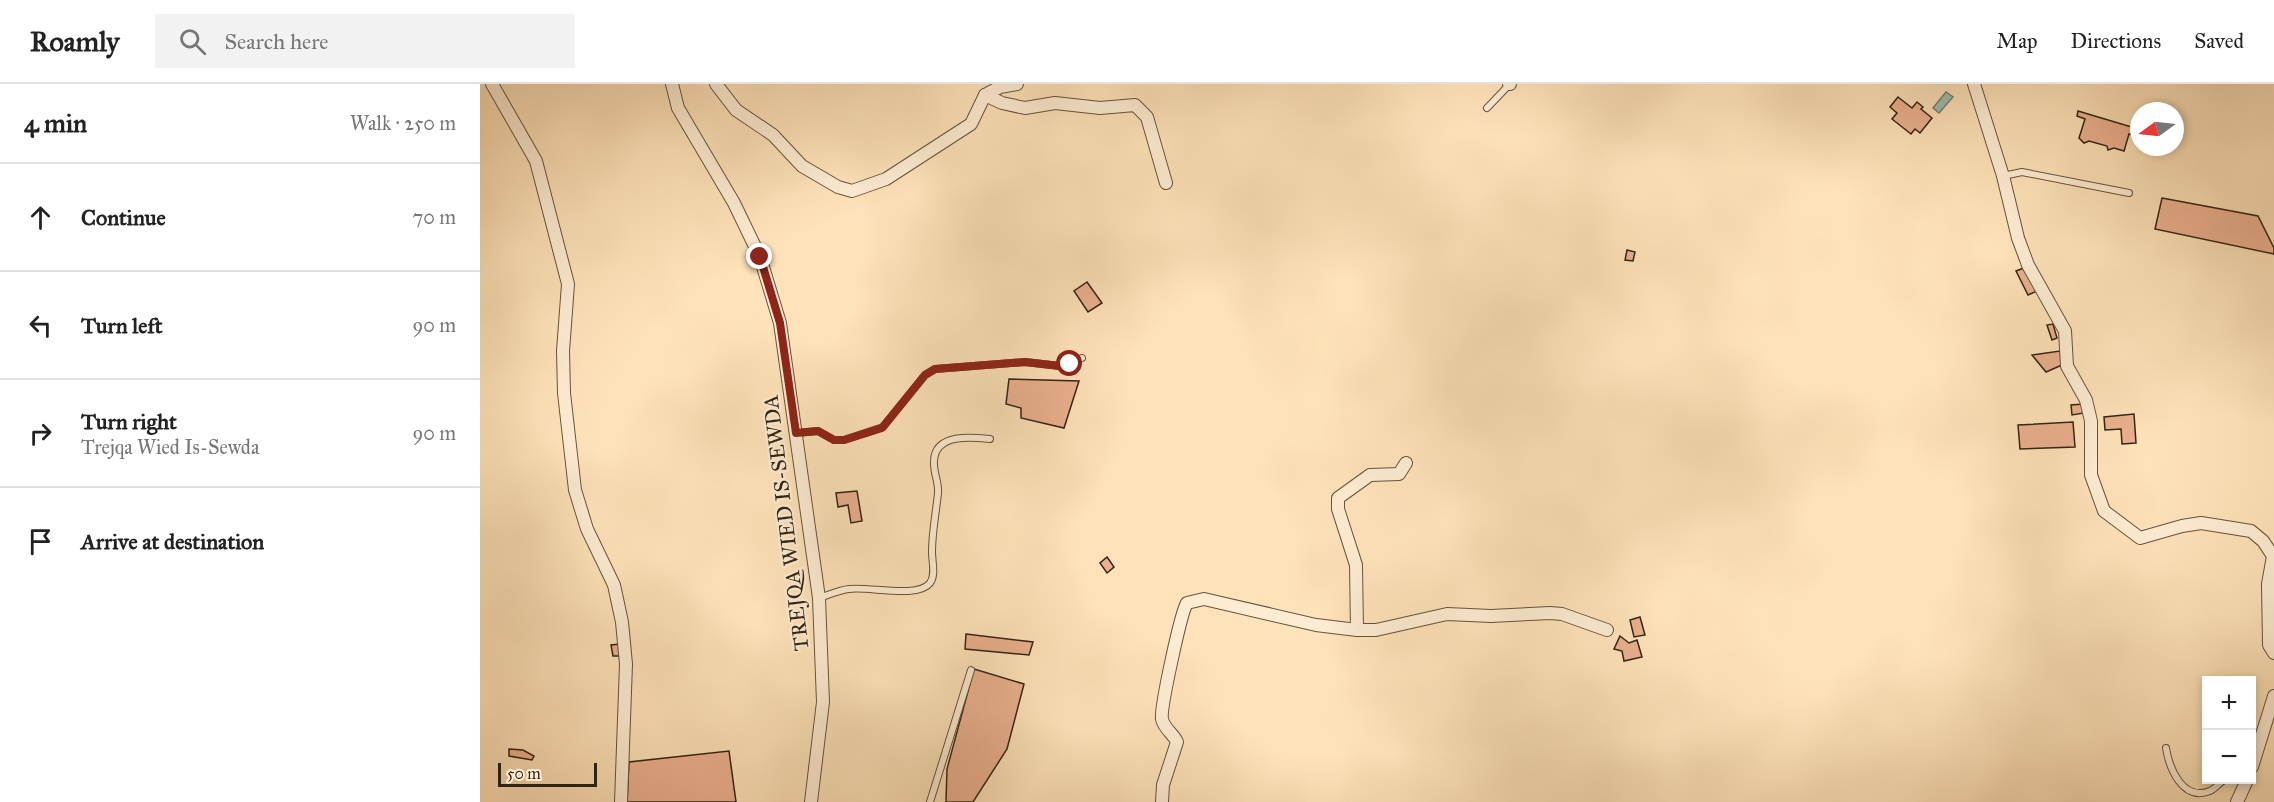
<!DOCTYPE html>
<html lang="en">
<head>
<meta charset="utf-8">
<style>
	:root { --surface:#fff; --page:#f2f2f2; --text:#222; --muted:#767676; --line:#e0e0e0 }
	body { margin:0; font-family:"IM FELL Great Primer",serif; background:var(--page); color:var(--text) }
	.controls { position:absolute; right:18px; bottom:18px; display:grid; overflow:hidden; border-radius:0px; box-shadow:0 3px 9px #0003 }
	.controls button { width:54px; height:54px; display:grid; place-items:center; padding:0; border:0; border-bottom:2px solid var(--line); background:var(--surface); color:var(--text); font:30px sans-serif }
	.compass { position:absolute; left:1650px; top:18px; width:54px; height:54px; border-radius:50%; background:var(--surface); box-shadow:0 3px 9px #0003; rotate:255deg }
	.scale { position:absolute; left:18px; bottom:15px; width:99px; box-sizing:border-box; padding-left:6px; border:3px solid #322414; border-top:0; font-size:16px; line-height:21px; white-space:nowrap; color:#322414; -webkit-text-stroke:4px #feecd2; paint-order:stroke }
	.stop { position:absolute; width:18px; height:18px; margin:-14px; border:4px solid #8f2418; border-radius:50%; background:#fff }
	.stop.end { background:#8f2418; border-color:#fff; box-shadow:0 2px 6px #0008 }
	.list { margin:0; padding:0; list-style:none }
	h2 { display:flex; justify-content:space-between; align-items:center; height:78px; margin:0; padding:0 24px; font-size:26px }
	h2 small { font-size:20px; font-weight:400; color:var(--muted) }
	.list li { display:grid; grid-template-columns:39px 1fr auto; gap:18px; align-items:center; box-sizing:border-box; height:108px; padding:0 24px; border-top:2px solid var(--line) }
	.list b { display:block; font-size:22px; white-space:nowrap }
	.list p { margin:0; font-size:20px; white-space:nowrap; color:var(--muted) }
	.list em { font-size:20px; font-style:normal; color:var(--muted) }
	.icon { flex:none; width:33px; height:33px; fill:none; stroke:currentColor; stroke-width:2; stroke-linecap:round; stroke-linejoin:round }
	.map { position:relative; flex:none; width:1794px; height:718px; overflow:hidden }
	header { display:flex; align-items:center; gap:36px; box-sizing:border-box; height:84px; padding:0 30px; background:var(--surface); border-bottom:2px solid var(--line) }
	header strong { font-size:28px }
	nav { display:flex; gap:33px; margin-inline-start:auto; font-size:21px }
	.search { width:420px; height:54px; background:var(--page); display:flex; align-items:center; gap:15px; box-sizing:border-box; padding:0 21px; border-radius:0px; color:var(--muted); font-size:22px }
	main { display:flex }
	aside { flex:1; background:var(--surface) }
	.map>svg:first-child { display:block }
	.water { fill:#a0bdb5; stroke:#748075; stroke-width:1.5 }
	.building { fill:#ebb18f; stroke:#322414; stroke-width:1.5 }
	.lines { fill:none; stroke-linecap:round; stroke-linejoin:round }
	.lane-casing { stroke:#65543d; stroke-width:8 }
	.street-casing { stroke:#65543d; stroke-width:14 }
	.lane { stroke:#feecd2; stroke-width:6 }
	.street { stroke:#feecd2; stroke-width:12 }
	.route { stroke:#8f2418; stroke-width:8 }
	.labels { text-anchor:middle; stroke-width:4.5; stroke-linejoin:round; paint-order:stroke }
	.street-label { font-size:21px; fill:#322414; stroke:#feecd2 }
</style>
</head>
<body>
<header>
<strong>Roamly</strong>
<div class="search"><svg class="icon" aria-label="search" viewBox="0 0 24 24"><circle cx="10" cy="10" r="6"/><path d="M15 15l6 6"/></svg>Search here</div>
<nav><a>Map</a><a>Directions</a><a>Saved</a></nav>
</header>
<main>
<aside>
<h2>4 min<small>Walk · 250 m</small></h2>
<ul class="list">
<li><svg class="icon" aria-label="ahead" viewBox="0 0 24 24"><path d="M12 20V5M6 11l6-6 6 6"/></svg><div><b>Continue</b></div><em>70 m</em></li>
<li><svg class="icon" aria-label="left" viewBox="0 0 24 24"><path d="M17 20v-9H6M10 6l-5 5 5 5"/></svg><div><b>Turn left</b></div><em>90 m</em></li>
<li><svg class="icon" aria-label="right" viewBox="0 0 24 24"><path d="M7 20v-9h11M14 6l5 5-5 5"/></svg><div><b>Turn right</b><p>Trejqa Wied Is-Sewda</p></div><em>90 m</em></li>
<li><svg class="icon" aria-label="arrive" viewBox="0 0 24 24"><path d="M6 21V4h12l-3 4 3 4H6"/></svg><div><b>Arrive at destination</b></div></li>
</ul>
</aside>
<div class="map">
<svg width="1794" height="718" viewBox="0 0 1794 718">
	<rect width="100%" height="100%" fill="#fee2b9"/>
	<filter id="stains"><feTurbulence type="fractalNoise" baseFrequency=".00333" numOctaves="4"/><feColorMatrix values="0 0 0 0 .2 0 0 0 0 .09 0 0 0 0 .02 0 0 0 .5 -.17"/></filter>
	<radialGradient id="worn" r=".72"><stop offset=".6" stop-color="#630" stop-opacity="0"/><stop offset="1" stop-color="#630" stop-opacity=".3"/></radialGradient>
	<polygon class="water" points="1466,8 1473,13 1459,29 1453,24"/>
	<g class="building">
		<polygon points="1418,13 1432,24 1437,18 1443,23 1441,25 1452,34 1440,49 1435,45 1431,50 1412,35 1417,29 1410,23"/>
		<polygon points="1598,27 1655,44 1653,51 1649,50 1644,67 1634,64 1628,66 1627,62 1609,57 1604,59 1599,54 1605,35 1597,32"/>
		<polygon points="1682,114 1778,132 1794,164 1794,170 1675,145"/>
		<polygon points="1147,166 1155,168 1153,177 1145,176"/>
		<polygon points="1544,184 1557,207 1548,211 1536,187"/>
		<polygon points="607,198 622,219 608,228 594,207"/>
		<polygon points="1573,240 1577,254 1572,256 1567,241"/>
		<polygon points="1580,267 1582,281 1566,288 1552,271"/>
		<polygon points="529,295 599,297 584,344 541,334 541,324 526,320"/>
		<polygon points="1603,320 1604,329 1592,331 1591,321"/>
		<polygon points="1654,330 1656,359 1642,360 1641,345 1625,346 1624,333"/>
		<polygon points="1593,338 1595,363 1540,365 1538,341"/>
		<polygon points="377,407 382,437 371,439 368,421 358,423 356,409"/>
		<polygon points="627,473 634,483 627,489 620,479"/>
		<polygon points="1160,533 1165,551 1154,553 1150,536"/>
		<polygon points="486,550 553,558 549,571 485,565"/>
		<polygon points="1140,552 1149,559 1157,556 1162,573 1144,577 1142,567 1134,565"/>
		<polygon points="140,560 140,572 133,572 131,561"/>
		<polygon points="494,585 544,600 527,665 493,718 466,718 467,685"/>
		<polygon points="29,665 43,666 54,672 52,676 29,672"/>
		<polygon points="249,667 256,718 147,718 149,678"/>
	</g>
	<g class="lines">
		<defs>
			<g id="lane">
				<polyline points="1007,24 1029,1"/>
				<polyline points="1523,92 1542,88 1649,109"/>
				<polyline points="316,349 338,347 354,356 364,356 403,343 445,291 455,285 545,278 580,282 602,274"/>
				<path d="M339,514C349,511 359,506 369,505C388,502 438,515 450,499C456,491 452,478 452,468C452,448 456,429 458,409C459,398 453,388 454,377C455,349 492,353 510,355"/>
				<path d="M1686,664C1689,683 1702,718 1730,707C1735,705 1739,699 1744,696"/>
				<polyline points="450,718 491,586"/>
			</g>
			<g id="street">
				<polyline points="12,0 56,77 88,200 83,267 84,309 95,406 107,445 134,501 142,538 146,580 141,718"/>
				<polyline points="192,0 198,24 254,119 280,173 300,239 339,514 343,618 331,718"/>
				<polyline points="236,0 256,26 293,51 322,82 358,103 372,107 406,95 491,40 505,11 520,3 537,0"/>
				<polyline points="1029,0 1030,0"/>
				<polyline points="1494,0 1523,92 1538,154 1548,181 1585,247 1587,282 1606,316 1611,337 1611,391 1624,427 1660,454 1702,442 1721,439 1771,447 1783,457 1793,472 1788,500 1789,561 1794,569"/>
				<polyline points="505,11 522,19 545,24 575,19 620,24 655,21 667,33 686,99"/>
				<polyline points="877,546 896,546 967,530 1011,532 1070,529 1082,530 1127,546"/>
				<polyline points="1772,683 1794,612"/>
				<path d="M682,718L683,701L697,658C693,649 684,645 682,635C680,625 701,528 707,519L724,515L836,541L877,546L876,481L858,425V414L890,391L919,390L926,379"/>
				<polyline points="1757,718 1767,696"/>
			</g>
		</defs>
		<use href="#lane" class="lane-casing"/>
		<use href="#street" class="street-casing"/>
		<use href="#lane" class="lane"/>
		<use href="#street" class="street"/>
	</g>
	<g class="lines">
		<polyline class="route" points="280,173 300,239 316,349 338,347 354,356 364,356 402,344 445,291 455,285 545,278 580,282 590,280"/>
	</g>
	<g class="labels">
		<g class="street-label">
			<text transform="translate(306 439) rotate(-97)" y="7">TREJQA WIED IS-SEWDA</text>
		</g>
	</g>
	<rect width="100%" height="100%" filter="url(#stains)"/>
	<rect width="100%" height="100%" fill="url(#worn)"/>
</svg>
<div class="controls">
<button>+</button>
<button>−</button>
</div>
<svg class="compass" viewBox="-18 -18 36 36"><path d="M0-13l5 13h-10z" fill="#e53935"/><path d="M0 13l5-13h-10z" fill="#767676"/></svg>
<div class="scale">50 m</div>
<div class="stop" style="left:590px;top:280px"></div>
<div class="stop end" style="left:280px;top:173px"></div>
</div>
</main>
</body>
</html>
